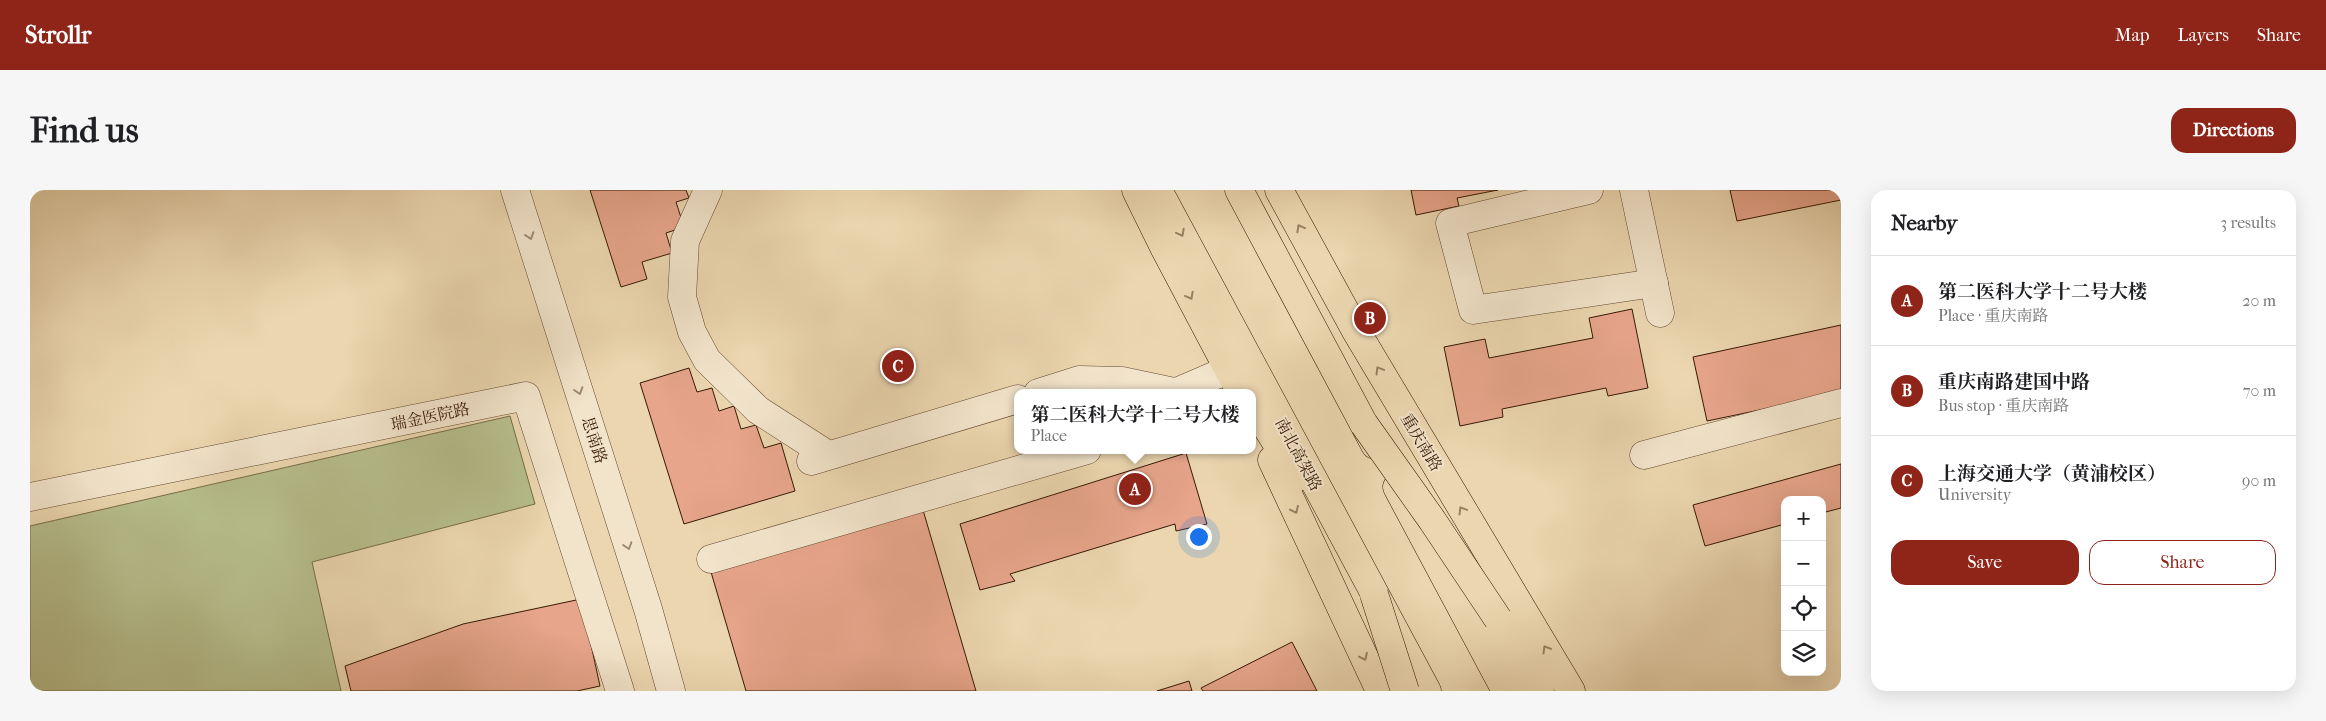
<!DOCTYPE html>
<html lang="en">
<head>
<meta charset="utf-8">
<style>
	:root { --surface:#fff; --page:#f6f6f6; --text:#202124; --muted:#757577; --line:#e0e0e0; --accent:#8f2418 }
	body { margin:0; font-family:"IM FELL French Canon","Noto Serif SC",serif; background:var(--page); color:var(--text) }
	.controls { position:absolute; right:15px; bottom:15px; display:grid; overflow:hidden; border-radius:10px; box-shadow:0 5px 20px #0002 }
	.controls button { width:45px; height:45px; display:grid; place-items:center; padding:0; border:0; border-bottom:1px solid var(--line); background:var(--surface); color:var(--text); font:25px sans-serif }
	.you { position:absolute; left:1168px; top:346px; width:18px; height:18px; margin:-12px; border:4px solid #fff; border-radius:50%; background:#1a73e8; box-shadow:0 0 0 8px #1a73e833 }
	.badge { display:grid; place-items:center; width:32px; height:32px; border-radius:50%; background:var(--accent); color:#fff; font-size:16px; font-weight:700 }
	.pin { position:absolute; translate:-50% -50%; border:2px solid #fff; box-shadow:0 1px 5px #0006 }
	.popup { position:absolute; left:984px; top:199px; width:242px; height:65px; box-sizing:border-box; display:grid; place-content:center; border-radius:10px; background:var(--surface); filter:drop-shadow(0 1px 4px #0005); font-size:16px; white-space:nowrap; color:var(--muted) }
	.popup b { font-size:19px; color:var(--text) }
	.popup::after { content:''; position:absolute; left:50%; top:100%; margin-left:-10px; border:10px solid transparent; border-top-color:var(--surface) }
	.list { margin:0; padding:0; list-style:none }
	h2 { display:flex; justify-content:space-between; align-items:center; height:65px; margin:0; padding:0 20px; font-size:21px }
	h2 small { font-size:16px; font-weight:400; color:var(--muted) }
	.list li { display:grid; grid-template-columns:32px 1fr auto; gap:15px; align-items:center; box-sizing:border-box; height:90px; padding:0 20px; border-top:1px solid var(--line) }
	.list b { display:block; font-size:19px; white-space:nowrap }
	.list p { margin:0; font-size:16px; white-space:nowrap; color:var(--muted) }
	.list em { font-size:16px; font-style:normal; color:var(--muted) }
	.actions { display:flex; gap:10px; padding:15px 20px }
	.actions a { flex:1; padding:11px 0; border:1px solid var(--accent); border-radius:15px; text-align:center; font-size:18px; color:var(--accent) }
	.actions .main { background:var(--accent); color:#fff }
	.icon { flex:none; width:28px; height:28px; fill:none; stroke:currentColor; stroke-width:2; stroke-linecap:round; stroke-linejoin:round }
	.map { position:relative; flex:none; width:1811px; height:501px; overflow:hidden; border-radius:15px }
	header { display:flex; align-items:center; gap:30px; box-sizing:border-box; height:70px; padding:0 25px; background:var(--accent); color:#fff }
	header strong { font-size:24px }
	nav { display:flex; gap:28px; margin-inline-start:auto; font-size:18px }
	.intro { display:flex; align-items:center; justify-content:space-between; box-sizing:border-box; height:120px; padding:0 30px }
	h1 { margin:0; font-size:35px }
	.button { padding:12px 22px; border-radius:15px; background:var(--accent); color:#fff; font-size:18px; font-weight:700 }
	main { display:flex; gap:30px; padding:0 30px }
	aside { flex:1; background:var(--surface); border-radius:15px; box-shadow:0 5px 20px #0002 }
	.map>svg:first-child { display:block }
	.green { fill:#b6be8c; stroke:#766b48 }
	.building { fill:#e7a58b; stroke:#371804 }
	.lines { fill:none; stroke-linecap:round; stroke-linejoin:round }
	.minor-casing { stroke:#64482f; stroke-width:29 }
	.major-casing { stroke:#371804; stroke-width:29 }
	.highway-casing { stroke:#371804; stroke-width:29 }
	.minor { stroke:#f2e4cb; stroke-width:28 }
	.major { stroke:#ebd6af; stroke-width:28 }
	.highway { stroke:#ebd6af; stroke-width:28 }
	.highway-bridge-casing { stroke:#371804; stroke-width:29; stroke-linecap:butt }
	.highway-bridge { stroke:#ebd6af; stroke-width:28 }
	.oneway { stroke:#9a8062 }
	.oneway2 { stroke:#9e8871 }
	.labels { text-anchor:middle; stroke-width:4; stroke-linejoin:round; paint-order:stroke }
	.street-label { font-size:16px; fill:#371804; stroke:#f2e4cb }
</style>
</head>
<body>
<header>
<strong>Strollr</strong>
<nav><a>Map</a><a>Layers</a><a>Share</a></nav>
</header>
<div class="intro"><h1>Find us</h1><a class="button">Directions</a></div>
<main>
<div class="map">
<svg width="1811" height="501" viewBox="0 0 1811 501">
	<rect width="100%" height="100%" fill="#ebd6af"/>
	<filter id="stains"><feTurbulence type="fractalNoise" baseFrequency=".004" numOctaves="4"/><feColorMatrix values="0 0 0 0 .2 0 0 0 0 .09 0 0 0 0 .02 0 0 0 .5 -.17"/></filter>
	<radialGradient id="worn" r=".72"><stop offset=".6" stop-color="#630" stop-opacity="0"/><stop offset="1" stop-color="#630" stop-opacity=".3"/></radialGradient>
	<polygon class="green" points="480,226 505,314 282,372 311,501 0,501 0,336"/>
	<g class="building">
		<polygon points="560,0 656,0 659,8 646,12 654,37 636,43 642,63 612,72 617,89 591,97"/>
		<polygon points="1381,0 1468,0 1427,8 1429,16 1386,25"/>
		<polygon points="1700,0 1811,0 1811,10 1707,31"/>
		<polygon points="1602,119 1618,198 1578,206 1576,198 1472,219 1473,227 1430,236 1414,157 1455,149 1459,168 1563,148 1559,128"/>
		<polygon points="1811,135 1811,203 1677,231 1663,167"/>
		<polygon points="659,178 667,202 682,198 689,221 704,216 711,239 726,235 734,258 751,253 765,301 654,334 610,193"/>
		<polygon points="1156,263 1177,334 1146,341 1145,334 980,384 985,391 950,400 930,334"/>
		<polygon points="1811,274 1811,318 1792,323 1792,310 1755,310 1755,334 1675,356 1663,315"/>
		<polygon points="893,320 946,501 716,501 681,382"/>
		<polygon points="551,409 570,496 547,501 321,501 315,476 433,434"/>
		<polygon points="1262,452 1287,501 1173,501 1171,498"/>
		<polygon points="1159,491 1162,501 1127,501"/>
	</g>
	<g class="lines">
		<defs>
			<g id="minor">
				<polyline points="485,0 618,419 641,501"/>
				<polyline points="678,0 655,51 652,107 662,142 677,170 728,220 798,265"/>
				<polyline points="1559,0 1420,33 1443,120 1624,93"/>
				<polyline points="1604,0 1630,123"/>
				<polyline points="1008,203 1049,190 1092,191 1144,202"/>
				<polyline points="1144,203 1200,179"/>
				<polyline points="1614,265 1811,213"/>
				<polyline points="781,271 988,209"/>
				<polyline points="0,307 496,206 590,501"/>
				<polyline points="681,369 1057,260"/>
			</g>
			<g id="major">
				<polyline points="1106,0 1135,59 1211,203"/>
				<polyline points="1249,0 1326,141 1541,501"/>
				<polyline points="1222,214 1268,287"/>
				<polyline points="1242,270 1350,501"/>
				<polyline points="1467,457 1492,501"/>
			</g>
			<g id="highway">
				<polyline points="1128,0 1397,501"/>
				<polyline points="1209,0 1345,255"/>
				<polyline points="1367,297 1476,501"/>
				<polyline points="1468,429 1510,501"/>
			</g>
		</defs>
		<use href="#minor" class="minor-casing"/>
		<use href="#major" class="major-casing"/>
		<use href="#highway" class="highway-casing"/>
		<use href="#minor" class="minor"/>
		<use href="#major" class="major"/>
		<use href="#highway" class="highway"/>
		<defs>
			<g id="highway-bridge">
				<polyline points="1334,234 1402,330 1468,429"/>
				<polyline points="1344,404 1375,501"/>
			</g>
		</defs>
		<use href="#highway-bridge" class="highway-bridge-casing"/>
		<use href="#highway-bridge" class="highway-bridge"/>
	</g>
	<defs><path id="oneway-chevron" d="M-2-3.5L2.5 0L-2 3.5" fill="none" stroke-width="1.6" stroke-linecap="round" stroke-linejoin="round" transform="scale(1.25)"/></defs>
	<g class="oneway">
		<use href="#oneway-chevron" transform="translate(1270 38) rotate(-119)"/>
		<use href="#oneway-chevron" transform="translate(1151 43) rotate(62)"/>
		<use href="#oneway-chevron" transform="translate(1160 106) rotate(61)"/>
		<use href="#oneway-chevron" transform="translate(1349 180) rotate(-121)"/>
		<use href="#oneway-chevron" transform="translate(1265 320) rotate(65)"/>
		<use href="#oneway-chevron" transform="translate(1432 320) rotate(-121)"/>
		<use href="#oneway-chevron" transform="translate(1516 459) rotate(-121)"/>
		<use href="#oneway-chevron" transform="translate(1334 467) rotate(65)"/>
	</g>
	<g class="oneway2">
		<use href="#oneway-chevron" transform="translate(500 46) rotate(72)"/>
		<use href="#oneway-chevron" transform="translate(549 201) rotate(72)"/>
		<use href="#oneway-chevron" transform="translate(598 356) rotate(72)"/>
	</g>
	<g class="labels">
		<g class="street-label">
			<text transform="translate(400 226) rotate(-12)" y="6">瑞金医院路</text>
			<text transform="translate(565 250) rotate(72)" y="6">思南路</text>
			<text transform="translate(1392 252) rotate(59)" y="6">重庆南路</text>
			<text transform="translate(1269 264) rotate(62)" y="6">南北高架路</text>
		</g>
	</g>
	<rect width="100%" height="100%" filter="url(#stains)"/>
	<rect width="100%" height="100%" fill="url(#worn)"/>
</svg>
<div class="controls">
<button>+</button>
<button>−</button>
<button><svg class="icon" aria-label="locate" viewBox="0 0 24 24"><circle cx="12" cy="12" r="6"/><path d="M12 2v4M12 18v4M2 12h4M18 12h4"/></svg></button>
<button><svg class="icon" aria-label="layers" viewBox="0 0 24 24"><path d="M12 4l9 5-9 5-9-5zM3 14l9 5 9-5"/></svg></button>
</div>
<div class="you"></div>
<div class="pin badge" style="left:1105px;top:299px">A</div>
<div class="popup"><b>第二医科大学十二号大楼</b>Place</div>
<div class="pin badge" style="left:1340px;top:128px">B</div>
<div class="pin badge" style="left:868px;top:176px">C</div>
</div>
<aside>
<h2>Nearby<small>3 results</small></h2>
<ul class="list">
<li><span class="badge">A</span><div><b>第二医科大学十二号大楼</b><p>Place · 重庆南路</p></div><em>20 m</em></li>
<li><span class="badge">B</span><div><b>重庆南路建国中路</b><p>Bus stop · 重庆南路</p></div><em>70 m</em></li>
<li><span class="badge">C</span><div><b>上海交通大学（黄浦校区）</b><p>University</p></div><em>90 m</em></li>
</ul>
<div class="actions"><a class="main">Save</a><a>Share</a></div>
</aside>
</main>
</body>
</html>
